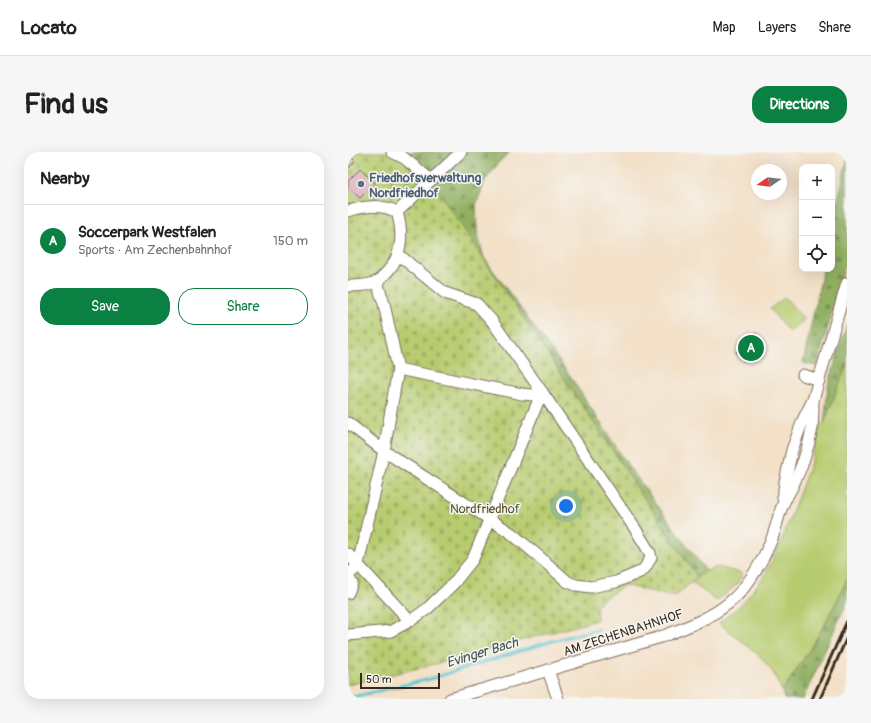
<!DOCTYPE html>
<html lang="en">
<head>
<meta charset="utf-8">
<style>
	:root { --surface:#fff; --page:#f6f6f6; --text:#202124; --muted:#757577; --line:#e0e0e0; --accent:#0b8043 }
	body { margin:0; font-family:Pangolin,sans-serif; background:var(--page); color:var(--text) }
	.controls { position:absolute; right:12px; top:12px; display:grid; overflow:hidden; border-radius:8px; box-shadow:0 4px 16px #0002 }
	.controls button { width:36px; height:36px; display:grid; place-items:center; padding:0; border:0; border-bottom:1px solid var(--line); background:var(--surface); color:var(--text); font:20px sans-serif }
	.compass { position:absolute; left:403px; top:12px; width:36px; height:36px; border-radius:50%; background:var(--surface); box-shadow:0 4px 16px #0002; rotate:257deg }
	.scale { position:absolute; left:12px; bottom:10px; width:80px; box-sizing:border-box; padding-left:4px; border:2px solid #3b2a1e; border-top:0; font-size:11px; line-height:14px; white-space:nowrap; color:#3b2a1e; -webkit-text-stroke:3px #f6f6f2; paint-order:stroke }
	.you { position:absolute; left:218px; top:354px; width:14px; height:14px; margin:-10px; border:3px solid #fff; border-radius:50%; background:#1a73e8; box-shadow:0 0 0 6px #1a73e833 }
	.badge { display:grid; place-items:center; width:26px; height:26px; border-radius:50%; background:var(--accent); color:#fff; font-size:13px; font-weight:700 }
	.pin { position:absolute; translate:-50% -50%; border:2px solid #fff; box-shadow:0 1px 4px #0006 }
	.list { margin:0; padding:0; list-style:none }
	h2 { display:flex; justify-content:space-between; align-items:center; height:52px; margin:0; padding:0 16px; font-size:17px }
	h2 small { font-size:13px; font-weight:400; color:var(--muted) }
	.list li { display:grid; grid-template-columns:26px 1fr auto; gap:12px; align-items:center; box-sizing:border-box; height:72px; padding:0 16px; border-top:1px solid var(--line) }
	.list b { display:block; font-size:15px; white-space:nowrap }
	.list p { margin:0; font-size:13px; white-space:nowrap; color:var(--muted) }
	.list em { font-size:13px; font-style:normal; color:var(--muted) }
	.actions { display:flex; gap:8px; padding:12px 16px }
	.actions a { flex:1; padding:9px 0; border:1px solid var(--accent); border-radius:16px; text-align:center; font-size:14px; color:var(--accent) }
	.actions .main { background:var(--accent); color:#fff }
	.icon { flex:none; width:22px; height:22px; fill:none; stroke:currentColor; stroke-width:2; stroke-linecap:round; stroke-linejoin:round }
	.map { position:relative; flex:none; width:499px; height:547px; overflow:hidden; border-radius:16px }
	header { display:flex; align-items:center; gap:24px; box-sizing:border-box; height:56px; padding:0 20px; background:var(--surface); border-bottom:1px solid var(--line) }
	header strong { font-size:19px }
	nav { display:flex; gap:22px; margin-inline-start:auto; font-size:14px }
	.intro { display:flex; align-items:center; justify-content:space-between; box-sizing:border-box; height:96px; padding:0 24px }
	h1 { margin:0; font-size:28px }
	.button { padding:10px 18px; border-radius:16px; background:var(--accent); color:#fff; font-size:14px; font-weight:700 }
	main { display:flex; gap:24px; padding:0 24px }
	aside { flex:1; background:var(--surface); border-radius:16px; box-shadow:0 4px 16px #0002 }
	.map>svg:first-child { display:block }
	.grass { fill:#b7cc70; stroke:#797b47 }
	.forest { fill:url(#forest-firs); stroke:#666d40 }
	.cemetery { fill:url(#cemetery-stones); stroke:#797b47 }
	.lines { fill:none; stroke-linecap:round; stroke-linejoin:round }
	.stream { stroke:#5bc6d6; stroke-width:3 }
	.building { fill:#dba9b9 }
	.minor-casing { stroke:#7b6a59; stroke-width:13 }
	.minor { stroke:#fff; stroke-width:11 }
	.rail { stroke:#3b2a1e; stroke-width:3 }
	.service-dot { fill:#5c6f8a; stroke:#f6f6f2; stroke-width:1.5 }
	.labels { text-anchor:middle; stroke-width:3; stroke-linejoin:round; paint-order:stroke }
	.service-label { font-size:13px; font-weight:bold; fill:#4e5e75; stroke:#f6f6f2; text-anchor:start }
	.park-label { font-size:13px; fill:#5a5232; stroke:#f6f6f2 }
	.street-label { font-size:13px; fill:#3b2a1e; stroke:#f6f6f2 }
	.water-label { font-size:14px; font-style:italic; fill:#455955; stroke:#f6f6f2 }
</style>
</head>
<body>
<header>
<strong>Locato</strong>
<nav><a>Map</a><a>Layers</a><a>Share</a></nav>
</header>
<div class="intro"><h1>Find us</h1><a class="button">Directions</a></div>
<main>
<aside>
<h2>Nearby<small></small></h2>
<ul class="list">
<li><span class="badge">A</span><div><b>Soccerpark Westfalen</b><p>Sports · Am Zechenbahnhof</p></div><em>150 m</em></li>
</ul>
<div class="actions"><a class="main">Save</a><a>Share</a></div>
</aside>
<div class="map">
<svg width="499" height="547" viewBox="0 0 499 547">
	<defs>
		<pattern id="forest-firs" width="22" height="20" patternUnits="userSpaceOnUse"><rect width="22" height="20" fill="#91b062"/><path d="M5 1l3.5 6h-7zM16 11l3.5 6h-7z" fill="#788f50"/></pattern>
		<pattern id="cemetery-stones" width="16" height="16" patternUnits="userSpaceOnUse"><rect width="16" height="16" fill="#b7cc70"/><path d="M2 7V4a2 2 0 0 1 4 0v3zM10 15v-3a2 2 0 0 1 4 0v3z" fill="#9eaf61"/></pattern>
	</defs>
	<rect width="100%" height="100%" fill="#f6f6f2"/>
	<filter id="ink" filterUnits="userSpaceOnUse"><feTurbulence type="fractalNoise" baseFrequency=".025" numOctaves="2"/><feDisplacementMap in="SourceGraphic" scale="8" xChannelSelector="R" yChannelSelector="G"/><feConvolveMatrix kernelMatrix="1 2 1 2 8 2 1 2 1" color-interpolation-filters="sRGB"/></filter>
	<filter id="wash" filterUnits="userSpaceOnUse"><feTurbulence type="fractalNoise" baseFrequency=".012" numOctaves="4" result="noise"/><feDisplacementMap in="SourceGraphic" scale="16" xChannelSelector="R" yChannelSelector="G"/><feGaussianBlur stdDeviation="0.9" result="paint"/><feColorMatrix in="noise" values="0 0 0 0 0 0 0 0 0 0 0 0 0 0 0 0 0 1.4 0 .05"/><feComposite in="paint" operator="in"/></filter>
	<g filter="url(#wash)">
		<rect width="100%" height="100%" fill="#f3e0c7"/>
		<g class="grass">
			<polygon points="437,145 456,168 441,180 422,157"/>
			<path d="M499,212V427C482,466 459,504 434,539L425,520L412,504L371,471L393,453L416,425L433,390L463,310L472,274L476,271Z"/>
			<polygon points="369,415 394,421 394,424 388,433 369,449 343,430 358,419"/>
		</g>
		<g class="forest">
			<polygon points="58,0 162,0 151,10 137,29 128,53 129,79 136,106 222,224 281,315 358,419 349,425 83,28"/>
			<polygon points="499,8 499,106 469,214 455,211 475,117 484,117 484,76"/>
			<polygon points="499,172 499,212 476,271 480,234"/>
			<path d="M499,427V450L455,547H436L434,539C459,504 482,466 499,427Z"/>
		</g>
		<path class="cemetery" d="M0,0H58L83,28L349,425C344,429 330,443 326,444C324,444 322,444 320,444L277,433L255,447L248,455L249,468L91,511L0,533Z"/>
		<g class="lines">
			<polyline class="stream" points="0,546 82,527 204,489 250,477"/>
		</g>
		<g id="blocks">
			<g class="building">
				<polygon points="0,2 7,9 1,16 0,15"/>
				<polygon points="12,17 27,31 12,46 1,36 0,34 0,29"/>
				<polygon points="408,181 416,190 396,209 388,200"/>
			</g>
		</g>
	</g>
	<g filter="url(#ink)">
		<use href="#blocks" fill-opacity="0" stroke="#7b6a59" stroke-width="1"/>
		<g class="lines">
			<defs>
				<g id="minor">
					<polyline points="44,0 56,6 83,28"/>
					<path d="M0,59C17,54 33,52 49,60C56,83 54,107 35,124C33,126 31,129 28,130C20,134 9,134 0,134"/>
					<polyline points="49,60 113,0"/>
					<polyline points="50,217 174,242 185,243 194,240 144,169 129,152 97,141 51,103"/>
					<polyline points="455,223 471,228"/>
					<polyline points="0,271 36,299 163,381 188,402 220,430 228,433 243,435 268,430 292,420 296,417 303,406 302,401 288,378 194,240 125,407 105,432 79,457 62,469 43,479 0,483"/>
					<polyline points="435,346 437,330 444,298 455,268 465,248 499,131"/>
					<polyline points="0,402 62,469"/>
					<polyline points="0,422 5,419 10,412 17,382 36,299 50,217 36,152 29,130"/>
					<polyline points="0,425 4,431 0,441"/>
					<polyline points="200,518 210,547"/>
					<path d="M102,547L313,485C372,463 397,449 423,389C428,377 430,364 435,352C438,345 442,340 445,333C453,317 461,294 464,276C465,267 465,257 465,248"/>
				</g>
			</defs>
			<use href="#minor" class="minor-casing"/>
			<use href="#minor" class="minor"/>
			<g class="rail">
				<polyline points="464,547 499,469"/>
				<polyline points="472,547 499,485"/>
			</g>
		</g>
	</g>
	<circle class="service-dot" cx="13" cy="32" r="4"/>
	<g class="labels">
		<g class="service-label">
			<text x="21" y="30">Friedhofsverwaltung<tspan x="21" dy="15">Nordfriedhof</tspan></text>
		</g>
		<g class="park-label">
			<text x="137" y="361">Nordfriedhof</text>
		</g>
		<g class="street-label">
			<text transform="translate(275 480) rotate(-18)" y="5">AM ZECHENBAHNHOF</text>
		</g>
		<g class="water-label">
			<text transform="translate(134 500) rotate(-17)" y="5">Evinger Bach</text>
		</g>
	</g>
</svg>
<div class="controls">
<button>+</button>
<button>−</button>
<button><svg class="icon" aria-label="locate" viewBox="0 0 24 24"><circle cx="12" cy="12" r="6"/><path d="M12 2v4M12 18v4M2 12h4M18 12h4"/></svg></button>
</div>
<svg class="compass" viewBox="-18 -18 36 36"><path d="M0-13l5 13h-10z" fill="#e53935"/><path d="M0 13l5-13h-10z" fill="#757577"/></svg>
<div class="scale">50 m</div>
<div class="you"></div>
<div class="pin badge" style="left:403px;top:196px">A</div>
</div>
</main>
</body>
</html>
